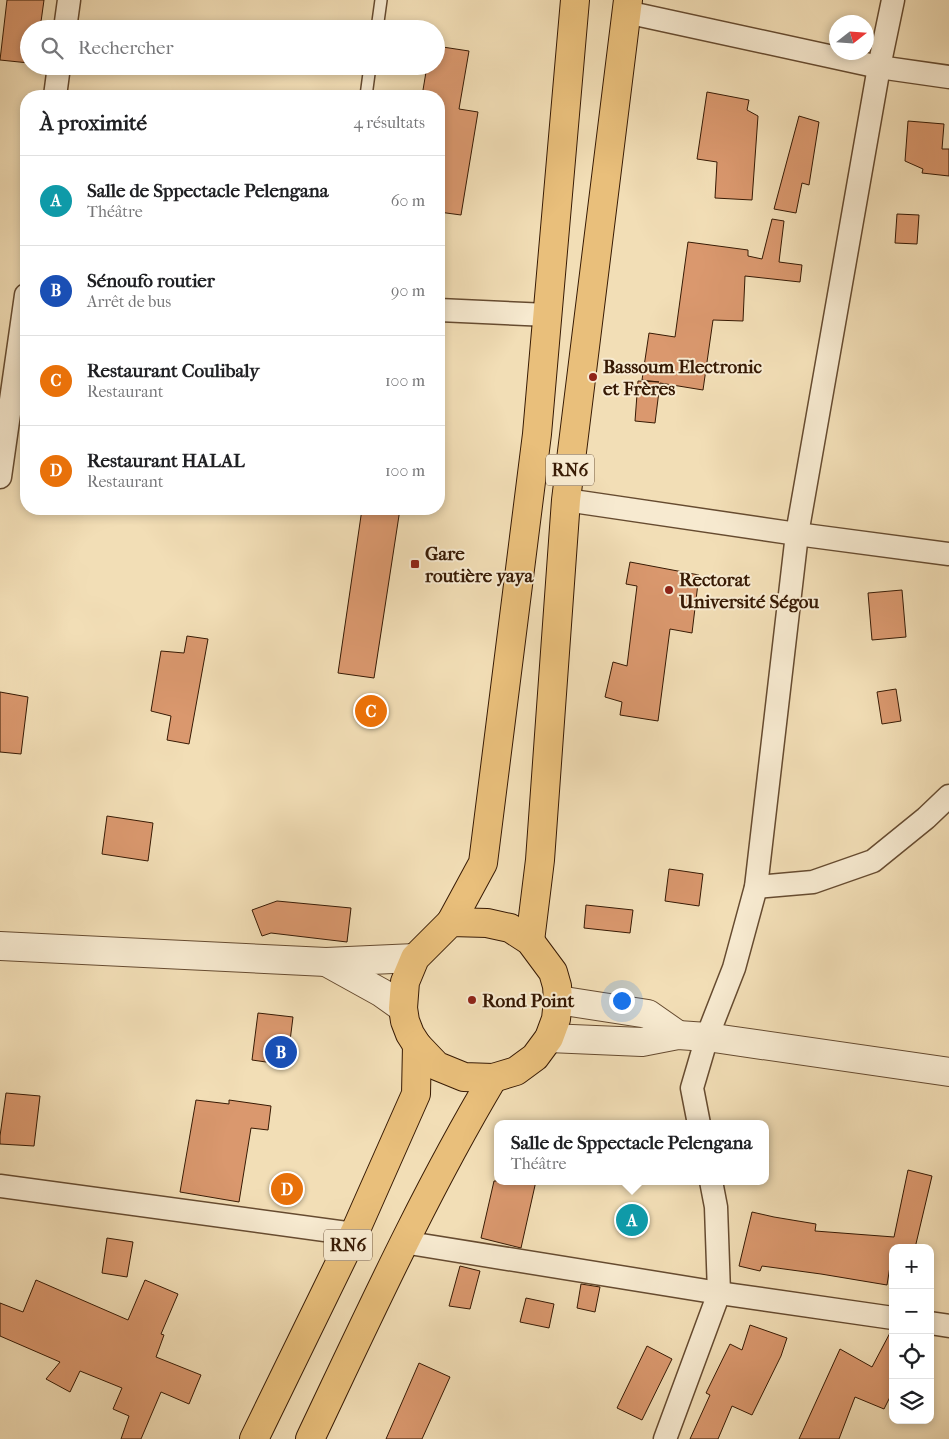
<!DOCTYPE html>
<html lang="fr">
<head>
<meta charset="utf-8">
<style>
	:root { --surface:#fff; --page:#f2f2f2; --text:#202124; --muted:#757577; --line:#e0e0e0; --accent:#1a73e8 }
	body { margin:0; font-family:"IM FELL French Canon",serif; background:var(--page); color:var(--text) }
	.controls { position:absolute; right:15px; bottom:15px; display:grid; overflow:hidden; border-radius:10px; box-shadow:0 2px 8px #0003 }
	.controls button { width:45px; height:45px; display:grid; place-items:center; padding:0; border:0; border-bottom:1px solid var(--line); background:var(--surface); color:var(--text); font:25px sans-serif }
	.compass { position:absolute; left:829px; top:15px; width:45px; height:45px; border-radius:50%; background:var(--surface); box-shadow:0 2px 8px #0003; rotate:73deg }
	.you { position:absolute; left:621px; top:1000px; width:18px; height:18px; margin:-12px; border:4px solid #fff; border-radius:50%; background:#1a73e8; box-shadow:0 0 0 8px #1a73e833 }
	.badge { display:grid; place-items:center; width:32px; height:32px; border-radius:50%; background:var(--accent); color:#fff; font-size:16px; font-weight:700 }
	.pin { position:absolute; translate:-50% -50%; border:2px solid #fff; box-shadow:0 1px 5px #0006 }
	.popup { position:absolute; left:494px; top:1120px; width:275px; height:65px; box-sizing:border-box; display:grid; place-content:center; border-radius:10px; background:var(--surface); filter:drop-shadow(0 1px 4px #0005); font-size:16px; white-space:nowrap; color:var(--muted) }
	.popup b { font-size:19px; color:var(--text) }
	.popup::after { content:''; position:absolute; left:50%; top:100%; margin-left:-10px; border:10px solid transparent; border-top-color:var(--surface) }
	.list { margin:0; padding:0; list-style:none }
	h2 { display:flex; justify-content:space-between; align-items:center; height:65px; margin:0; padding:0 20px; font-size:21px }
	h2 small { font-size:16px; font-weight:400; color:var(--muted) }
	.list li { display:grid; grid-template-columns:32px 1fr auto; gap:15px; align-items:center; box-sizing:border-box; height:90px; padding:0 20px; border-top:1px solid var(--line) }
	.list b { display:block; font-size:19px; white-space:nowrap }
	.list p { margin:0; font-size:16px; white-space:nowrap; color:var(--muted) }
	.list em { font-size:16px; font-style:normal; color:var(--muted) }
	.icon { flex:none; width:28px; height:28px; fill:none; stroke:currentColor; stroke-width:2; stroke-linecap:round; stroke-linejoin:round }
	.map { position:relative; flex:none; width:949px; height:1439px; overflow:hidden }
	.search { position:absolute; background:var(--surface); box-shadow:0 2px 8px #0003; left:20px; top:20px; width:425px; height:55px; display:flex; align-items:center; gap:12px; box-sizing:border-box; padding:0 18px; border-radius:28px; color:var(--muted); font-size:19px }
	.panel { position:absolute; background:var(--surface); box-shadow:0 2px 8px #0003; left:20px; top:90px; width:425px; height:425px; border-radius:20px }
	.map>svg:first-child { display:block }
	.building { fill:#da986e; stroke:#371a04 }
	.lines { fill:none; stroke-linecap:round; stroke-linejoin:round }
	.service-casing { stroke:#664b30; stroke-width:14 }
	.minor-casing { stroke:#664b30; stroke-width:25 }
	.tertiary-casing { stroke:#664b30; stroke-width:30 }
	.trunk-casing { stroke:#371a04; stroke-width:30 }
	.service { stroke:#f7ead0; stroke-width:11 }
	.minor { stroke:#f7ead0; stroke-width:22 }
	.tertiary { stroke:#f7ead0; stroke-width:28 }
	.trunk { stroke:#e9bf7b; stroke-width:28 }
	.poi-dot { fill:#8f2418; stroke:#f7ead0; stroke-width:2 }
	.labels { text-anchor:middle; stroke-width:4; stroke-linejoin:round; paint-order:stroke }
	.shield { fill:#f7ead0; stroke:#715841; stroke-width:1 }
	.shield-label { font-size:18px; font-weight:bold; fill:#371a04 }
	.poi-label { font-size:19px; font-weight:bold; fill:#371a04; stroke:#f7ead0; text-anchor:start }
</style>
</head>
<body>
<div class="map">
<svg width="949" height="1439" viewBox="0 0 949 1439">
	<rect width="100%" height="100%" fill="#f2deb6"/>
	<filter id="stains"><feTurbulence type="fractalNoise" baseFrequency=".004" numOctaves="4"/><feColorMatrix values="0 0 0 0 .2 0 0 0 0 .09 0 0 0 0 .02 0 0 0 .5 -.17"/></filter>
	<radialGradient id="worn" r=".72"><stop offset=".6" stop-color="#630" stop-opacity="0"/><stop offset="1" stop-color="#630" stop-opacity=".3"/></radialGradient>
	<g class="building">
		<polygon points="7,0 44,0 40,29 29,29 29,63 0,60"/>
		<polygon points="436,46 469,51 459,109 478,112 461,215 439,212 439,96 422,96 427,66 436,66"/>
		<polygon points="707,92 749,100 747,110 758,116 752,200 715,198 717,162 697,159"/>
		<polygon points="799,116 819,122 809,185 802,183 796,213 774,209"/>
		<polygon points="908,121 944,124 942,149 949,149 949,176 922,173 923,169 905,161"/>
		<polygon points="897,214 919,215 917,244 895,243"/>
		<polygon points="772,219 784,221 779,262 802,265 800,282 745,276 743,321 713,320 703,390 660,383 655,423 635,421 638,381 659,382 642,380 649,333 675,337 688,242 748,250 748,256 762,259"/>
		<polygon points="362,509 400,509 374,678 338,673"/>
		<polygon points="630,562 699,575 692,633 670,629 658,721 620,715 622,702 605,697 613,662 627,666 637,586 626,584"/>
		<polygon points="902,590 906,637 872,640 868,593"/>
		<polygon points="187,636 208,639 189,744 167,740 171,716 151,711 161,651 184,653"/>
		<polygon points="896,689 901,721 882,724 877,692"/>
		<polygon points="0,692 28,697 21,754 0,752"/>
		<polygon points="107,816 153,823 148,861 102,854"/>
		<polygon points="669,869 703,874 699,906 665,901"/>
		<polygon points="277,901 351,908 347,942 271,933 262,936 252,910"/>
		<polygon points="586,905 633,910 630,933 584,928"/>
		<polygon points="258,1013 293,1017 287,1065 252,1060"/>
		<polygon points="6,1093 40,1096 34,1146 0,1144 0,1136"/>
		<polygon points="196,1100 229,1104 229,1100 271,1106 268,1130 251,1128 239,1202 180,1192"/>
		<polygon points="908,1170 932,1176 915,1248 893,1248 887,1285 821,1274 762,1266 760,1271 739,1266 752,1212 774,1217 816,1224 815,1231 894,1237"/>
		<polygon points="494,1181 536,1181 521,1248 481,1238"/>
		<polygon points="107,1238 133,1242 127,1277 102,1273"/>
		<polygon points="460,1266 480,1271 470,1309 449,1306"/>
		<polygon points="36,1280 128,1320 145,1280 178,1294 161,1334 164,1335 156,1357 201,1375 189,1404 161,1392 141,1439 121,1439 129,1416 113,1409 122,1388 80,1371 70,1392 46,1379 60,1362 0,1336 0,1303 23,1312"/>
		<polygon points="581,1284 600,1287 595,1312 577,1308"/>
		<polygon points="526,1298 554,1304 549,1328 520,1322"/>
		<polygon points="750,1325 787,1338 781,1356 752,1415 732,1406 718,1439 690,1439 710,1395 706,1393 730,1344 742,1350"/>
		<polygon points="891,1331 893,1331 893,1391 884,1409 855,1397 839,1439 799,1439 840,1349 872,1367"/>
		<polygon points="647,1346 672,1359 642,1420 617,1408"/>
		<polygon points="419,1363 450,1377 422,1439 386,1439"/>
	</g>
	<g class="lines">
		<defs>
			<g id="service">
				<polyline points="377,29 381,0"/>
				<polyline points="366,96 370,66"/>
			</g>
			<g id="minor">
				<polyline points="626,12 879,67 949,77"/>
				<polyline points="65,29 69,0"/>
				<polyline points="55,96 59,66"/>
				<polyline points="439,310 548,315"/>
				<polyline points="0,477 26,295"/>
				<polyline points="566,500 797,534 949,554"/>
				<polyline points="756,887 813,882 873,861 926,818 949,796"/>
				<polyline points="699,1124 692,1088 707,1037 734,968 756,887 797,534 879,67 893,0"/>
				<polyline points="0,1186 354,1234"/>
				<polyline points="403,1242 719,1293 893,1318"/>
				<polyline points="930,1323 949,1326"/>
				<polyline points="665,1439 719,1293 716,1207 711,1181"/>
			</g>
			<g id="tertiary">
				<polyline points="0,946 326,962 415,958"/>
				<polyline points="326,962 382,993 403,1008"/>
				<polyline points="558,1000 648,1014 678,1035"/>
				<polyline points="549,1038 642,1042 678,1035 707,1037 949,1072"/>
			</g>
			<g id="trunk">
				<polyline points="451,922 483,863 537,434 575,0"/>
				<polygon points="451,922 487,923 510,928 530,941 553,972 557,986 558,1000 556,1019 549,1038 535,1057 516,1071 493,1078 464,1077 437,1066 417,1045 410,1034 405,1021 403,1008 405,982 415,958"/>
				<polyline points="530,941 540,860 566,500 628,0"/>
				<polyline points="254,1439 354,1234 416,1094 417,1045"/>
				<path d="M310,1439C368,1317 424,1194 493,1078"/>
			</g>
		</defs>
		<use href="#service" class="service-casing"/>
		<use href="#minor" class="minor-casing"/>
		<use href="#tertiary" class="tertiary-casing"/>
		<use href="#trunk" class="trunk-casing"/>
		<use href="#service" class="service"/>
		<use href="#minor" class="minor"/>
		<use href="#tertiary" class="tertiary"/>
		<use href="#trunk" class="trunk"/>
	</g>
	<g class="poi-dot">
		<circle cx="593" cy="377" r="5"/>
		<rect x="410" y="559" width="10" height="10" rx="2.5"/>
		<circle cx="669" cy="590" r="5"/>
		<circle cx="472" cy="1000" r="5"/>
	</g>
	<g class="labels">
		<g class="shield">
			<rect x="546" y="454.5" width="48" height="31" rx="4"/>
			<rect x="324" y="1229.5" width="48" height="31" rx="4"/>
		</g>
		<g class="shield-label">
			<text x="570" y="476">RN6</text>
			<text x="348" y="1251">RN6</text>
		</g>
		<g class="poi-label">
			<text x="603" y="373">Bassoum Electronic<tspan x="603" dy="22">et Frères</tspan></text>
			<text x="425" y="560">Gare<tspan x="425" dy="22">routière yaya</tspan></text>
			<text x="679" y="586">Rectorat<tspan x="679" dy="22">Université Ségou</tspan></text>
			<text x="482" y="1007">Rond Point</text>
		</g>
	</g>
	<rect width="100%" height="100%" filter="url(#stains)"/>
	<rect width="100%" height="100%" fill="url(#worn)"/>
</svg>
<div class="controls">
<button>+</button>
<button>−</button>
<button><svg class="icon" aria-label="locate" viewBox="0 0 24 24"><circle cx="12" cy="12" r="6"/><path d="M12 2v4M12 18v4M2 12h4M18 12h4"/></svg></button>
<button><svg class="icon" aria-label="layers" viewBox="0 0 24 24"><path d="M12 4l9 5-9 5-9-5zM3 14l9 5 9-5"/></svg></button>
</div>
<svg class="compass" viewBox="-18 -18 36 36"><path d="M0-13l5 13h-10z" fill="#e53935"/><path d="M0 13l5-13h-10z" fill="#757577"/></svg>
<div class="you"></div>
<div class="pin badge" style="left:632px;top:1220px;background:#0f9aa8">A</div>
<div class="popup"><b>Salle de Sppectacle Pelengana</b>Théâtre</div>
<div class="pin badge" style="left:281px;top:1052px;background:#1a4fb4">B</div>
<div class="pin badge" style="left:371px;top:711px;background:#e8710a">C</div>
<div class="pin badge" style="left:287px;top:1189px;background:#e8710a">D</div>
<div class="search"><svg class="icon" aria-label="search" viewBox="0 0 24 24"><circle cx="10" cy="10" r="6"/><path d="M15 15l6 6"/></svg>Rechercher</div>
<section class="panel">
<h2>À proximité<small>4 résultats</small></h2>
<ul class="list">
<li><span class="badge" style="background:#0f9aa8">A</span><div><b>Salle de Sppectacle Pelengana</b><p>Théâtre</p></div><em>60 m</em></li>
<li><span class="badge" style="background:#1a4fb4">B</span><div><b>Sénoufo routier</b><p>Arrêt de bus</p></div><em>90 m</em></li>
<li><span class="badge" style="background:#e8710a">C</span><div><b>Restaurant Coulibaly</b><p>Restaurant</p></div><em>100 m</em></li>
<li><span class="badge" style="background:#e8710a">D</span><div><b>Restaurant HALAL</b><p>Restaurant</p></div><em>100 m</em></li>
</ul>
</section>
</div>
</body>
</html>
